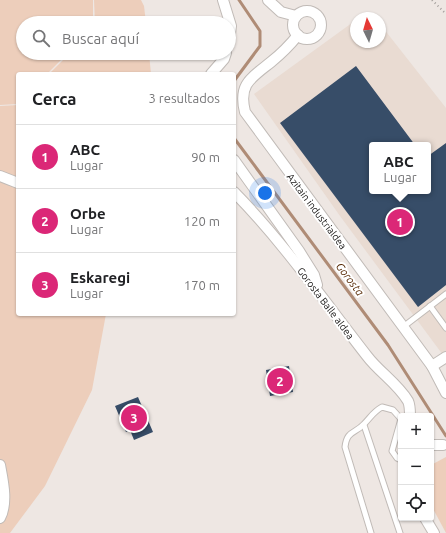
<!DOCTYPE html>
<html lang="es">
<head>
<meta charset="utf-8">
<style>
	:root { --surface:#fff; --page:#f6f6f6; --text:#202124; --muted:#757577; --line:#e0e0e0; --accent:#db2777 }
	body { margin:0; font-family:Ubuntu,sans-serif; background:var(--page); color:var(--text) }
	.controls { position:absolute; right:12px; bottom:12px; display:grid; overflow:hidden; border-radius:4px; box-shadow:0 1px 3px #0004 }
	.controls button { width:36px; height:36px; display:grid; place-items:center; padding:0; border:0; border-bottom:1px solid var(--line); background:var(--surface); color:var(--text); font:20px sans-serif }
	.compass { position:absolute; left:350px; top:12px; width:36px; height:36px; border-radius:50%; background:var(--surface); box-shadow:0 1px 3px #0004; rotate:355deg }
	.you { position:absolute; left:265px; top:193px; width:14px; height:14px; margin:-10px; border:3px solid #fff; border-radius:50%; background:#1a73e8; box-shadow:0 0 0 6px #1a73e833 }
	.badge { display:grid; place-items:center; width:26px; height:26px; border-radius:50%; background:var(--accent); color:#fff; font-size:13px; font-weight:700 }
	.pin { position:absolute; translate:-50% -50%; border:2px solid #fff; box-shadow:0 1px 4px #0006 }
	.popup { position:absolute; left:369px; top:142px; width:62px; height:52px; box-sizing:border-box; display:grid; place-content:center; border-radius:4px; background:var(--surface); filter:drop-shadow(0 1px 3px #0005); font-size:13px; white-space:nowrap; color:var(--muted) }
	.popup b { font-size:15px; color:var(--text) }
	.popup::after { content:''; position:absolute; left:50%; top:100%; margin-left:-8px; border:8px solid transparent; border-top-color:var(--surface) }
	.list { margin:0; padding:0; list-style:none }
	h2 { display:flex; justify-content:space-between; align-items:center; height:52px; margin:0; padding:0 16px; font-size:17px }
	h2 small { font-size:13px; font-weight:400; color:var(--muted) }
	.list li { display:grid; grid-template-columns:26px 1fr auto; gap:12px; align-items:center; box-sizing:border-box; height:64px; padding:0 16px; border-top:1px solid var(--line) }
	.list b { display:block; font-size:15px; white-space:nowrap }
	.list p { margin:0; font-size:13px; white-space:nowrap; color:var(--muted) }
	.list em { font-size:13px; font-style:normal; color:var(--muted) }
	.icon { flex:none; width:22px; height:22px; fill:none; stroke:currentColor; stroke-width:2; stroke-linecap:round; stroke-linejoin:round }
	.map { position:relative; flex:none; width:446px; height:533px; overflow:hidden }
	.search { position:absolute; background:var(--surface); box-shadow:0 1px 3px #0004; left:16px; top:16px; width:220px; height:44px; display:flex; align-items:center; gap:10px; box-sizing:border-box; padding:0 14px; border-radius:22px; color:var(--muted); font-size:15px }
	.panel { position:absolute; background:var(--surface); box-shadow:0 1px 3px #0004; left:16px; top:72px; width:220px; height:244px; border-radius:4px }
	.map>svg:first-child { display:block }
	.built { fill:#e9dbd2; fill-rule:evenodd }
	.green { fill:#edcebb }
	.lines { fill:none; stroke-linecap:round; stroke-linejoin:round }
	.stream { stroke:#af8c76; stroke-width:3 }
	.building { fill:#374d68 }
	.service-casing { stroke:#c1bbb7; stroke-width:7 }
	.minor-casing { stroke:#c1bbb7; stroke-width:12 }
	.path { stroke:#a19c99; stroke-width:2; stroke-dasharray:1 3; stroke-linecap:butt }
	.service { stroke:#fff; stroke-width:5 }
	.minor { stroke:#fff; stroke-width:10 }
	.labels { text-anchor:middle; stroke-width:4; stroke-linejoin:round; paint-order:stroke }
	.street-label { font-size:10px; fill:#141211; stroke:#fff }
	.water-label { font-size:11px; font-style:italic; fill:#542600; stroke:#fff }
</style>
</head>
<body>
<div class="map">
<svg width="446" height="533" viewBox="0 0 446 533">
	<rect width="100%" height="100%" fill="#eee7e3"/>
	<path class="built" d="M356,20V42H380V24L446,108V353L443,355L340,216L254,94ZM372,145H428V191H372Z"/>
	<g class="green">
		<polygon points="0,0 93,0 93,23 23,23 23,53 68,53 47,74 18,74 17,104 0,105"/>
		<polygon points="94,0 141,0 144,6 146,23 95,23"/>
		<polygon points="70,53 149,53 151,74 49,74"/>
		<polygon points="18,105 18,314 106,314 92,390 45,486 10,533 0,533 0,106"/>
		<polygon points="446,457 446,533 431,505 431,465"/>
	</g>
	<g class="lines">
		<g class="stream">
			<polyline points="234,81 260,46 260,31 239,0"/>
			<polyline points="234,138 388,345 446,436"/>
		</g>
	</g>
	<g class="building">
		<polygon points="356,66 415,145 372,145 372,191 428,191 428,156 446,143 446,285 418,307 280,123"/>
		<polygon points="289,366 293,392 270,396 266,370"/>
		<polygon points="138,397 153,432 134,440 130,430 126,432 115,406"/>
	</g>
	<g class="lines">
		<defs>
			<g id="service">
				<polyline points="430,306 446,328"/>
				<polyline points="403,327 446,294"/>
				<polyline points="364,425 400,533"/>
				<path d="M371,533L345,447C347,430 355,434 364,424C371,417 373,412 382,407L393,410L401,419L392,451L397,458L401,460"/>
			</g>
			<g id="minor">
				<polyline points="223,0 231,26 229,42"/>
				<polyline points="268,0 281,12 296,16"/>
				<circle cx="307" cy="25" r="14"/>
				<path d="M298,35C290,45 281,54 271,62C251,78 238,84 245,112L432,366L446,393"/>
				<polyline points="211,74 224,59 226,53"/>
				<polyline points="234,160 299,251 314,275 317,285"/>
				<polyline points="0,176 18,183"/>
				<path d="M234,192C284,243 324,301 367,356C379,372 397,383 408,401C410,405 410,411 410,416"/>
				<polyline points="432,366 446,357"/>
				<polyline points="431,445 443,445"/>
				<path d="M0,465C3,481 8,503 0,518"/>
				<polyline points="425,518 434,533"/>
			</g>
		</defs>
		<use href="#service" class="service-casing"/>
		<use href="#minor" class="minor-casing"/>
		<polyline class="path" points="432,0 446,14"/>
		<use href="#service" class="service"/>
		<use href="#minor" class="minor"/>
	</g>
	<g class="labels">
		<g class="street-label">
			<text transform="translate(317 211) rotate(53)" y="4">Azitain industrialdea</text>
			<text transform="translate(326 303) rotate(53)" y="4">Gorosta Balle aldea</text>
		</g>
		<g class="water-label">
			<text transform="translate(350 279) rotate(53)" y="4">Gorosta</text>
		</g>
	</g>
</svg>
<div class="controls">
<button>+</button>
<button>−</button>
<button><svg class="icon" aria-label="locate" viewBox="0 0 24 24"><circle cx="12" cy="12" r="6"/><path d="M12 2v4M12 18v4M2 12h4M18 12h4"/></svg></button>
</div>
<svg class="compass" viewBox="-18 -18 36 36"><path d="M0-13l5 13h-10z" fill="#e53935"/><path d="M0 13l5-13h-10z" fill="#757577"/></svg>
<div class="you"></div>
<div class="pin badge" style="left:400px;top:222px">1</div>
<div class="popup"><b>ABC</b>Lugar</div>
<div class="pin badge" style="left:280px;top:381px">2</div>
<div class="pin badge" style="left:134px;top:418px">3</div>
<div class="search"><svg class="icon" aria-label="search" viewBox="0 0 24 24"><circle cx="10" cy="10" r="6"/><path d="M15 15l6 6"/></svg>Buscar aquí</div>
<section class="panel">
<h2>Cerca<small>3 resultados</small></h2>
<ul class="list">
<li><span class="badge">1</span><div><b>ABC</b><p>Lugar</p></div><em>90 m</em></li>
<li><span class="badge">2</span><div><b>Orbe</b><p>Lugar</p></div><em>120 m</em></li>
<li><span class="badge">3</span><div><b>Eskaregi</b><p>Lugar</p></div><em>170 m</em></li>
</ul>
</section>
</div>
</body>
</html>
